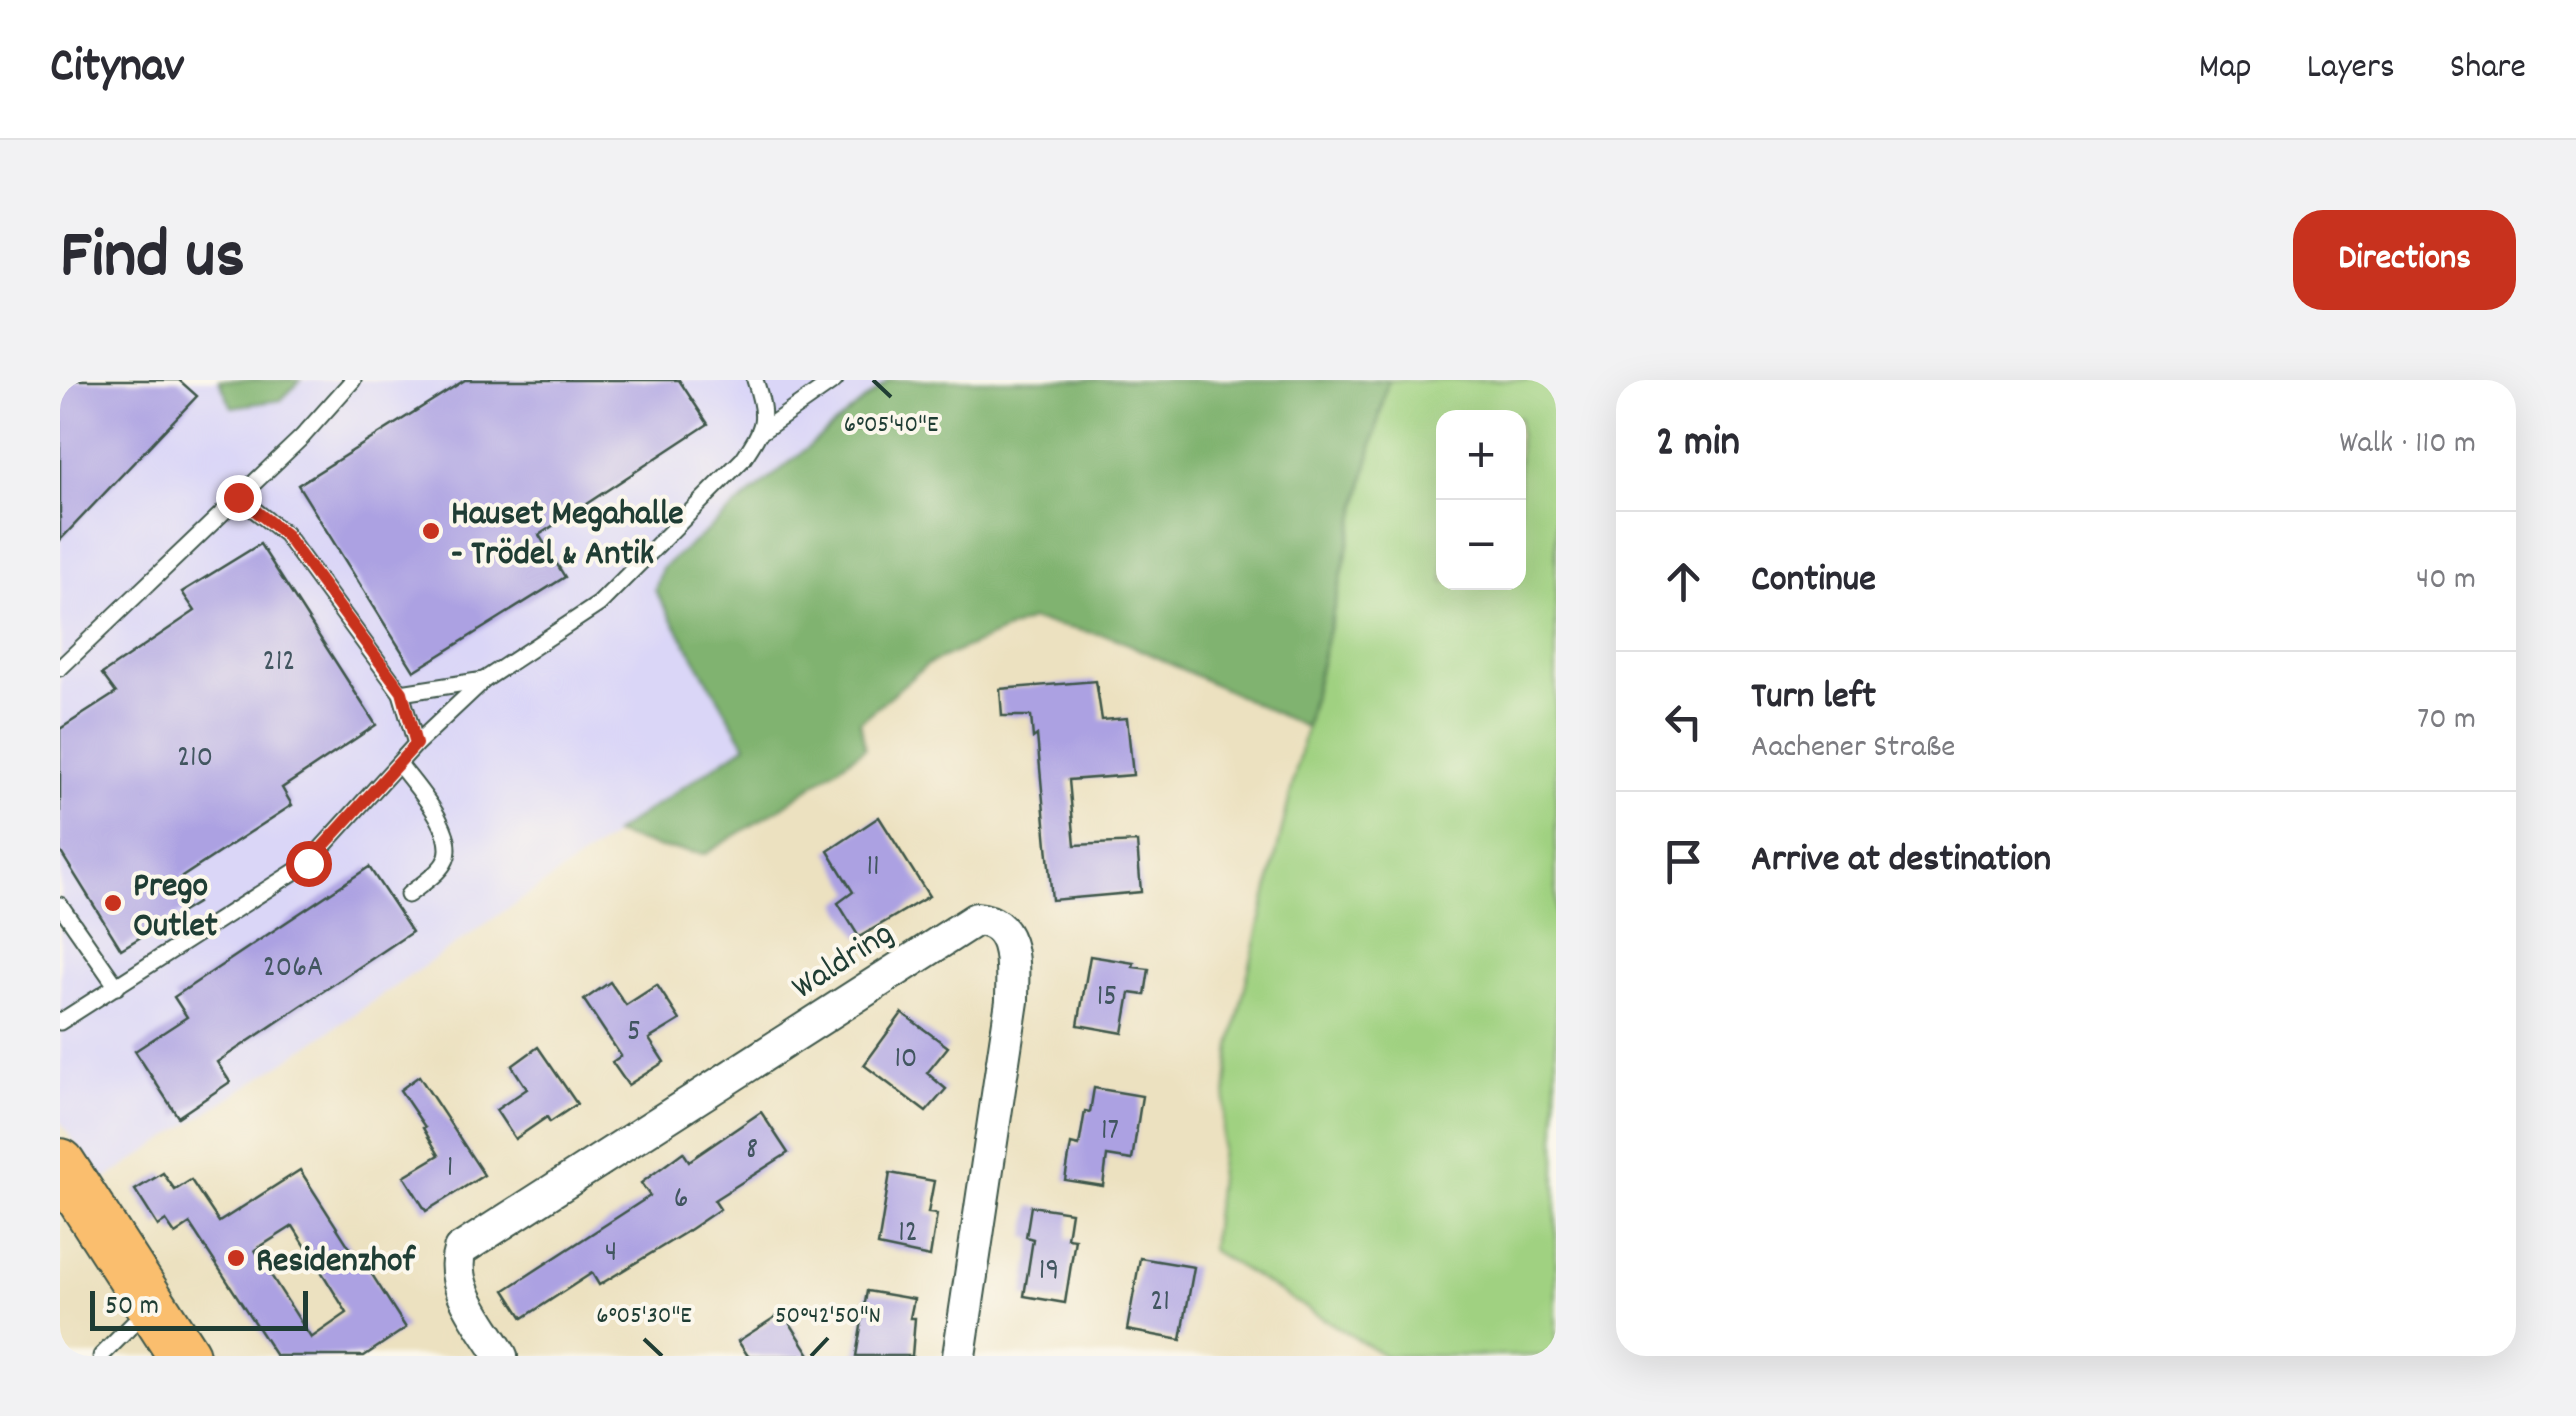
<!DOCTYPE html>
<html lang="en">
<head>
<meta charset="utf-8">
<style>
	:root { --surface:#fff; --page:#f2f2f3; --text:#2b2b33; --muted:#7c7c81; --line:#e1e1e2; --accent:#c8321e }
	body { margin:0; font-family:Dekko,sans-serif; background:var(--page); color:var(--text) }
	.controls { position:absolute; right:30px; top:30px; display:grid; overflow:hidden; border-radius:20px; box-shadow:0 10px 40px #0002 }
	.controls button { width:90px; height:90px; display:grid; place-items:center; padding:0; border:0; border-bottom:2px solid var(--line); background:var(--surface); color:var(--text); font:50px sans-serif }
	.scale { position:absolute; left:30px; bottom:25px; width:218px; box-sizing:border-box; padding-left:10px; border:5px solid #1f3d34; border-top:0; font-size:28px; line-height:35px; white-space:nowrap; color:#1f3d34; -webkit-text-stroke:8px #fbf7ec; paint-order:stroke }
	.stop { position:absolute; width:30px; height:30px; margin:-22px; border:8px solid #c8321e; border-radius:50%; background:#fff }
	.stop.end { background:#c8321e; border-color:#fff; box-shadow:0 2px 10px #0008 }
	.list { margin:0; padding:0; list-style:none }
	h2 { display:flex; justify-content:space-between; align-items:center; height:130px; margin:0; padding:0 40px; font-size:42px }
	h2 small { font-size:32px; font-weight:400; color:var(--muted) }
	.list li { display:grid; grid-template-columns:65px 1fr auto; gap:30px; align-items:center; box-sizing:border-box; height:140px; padding:0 40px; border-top:2px solid var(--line) }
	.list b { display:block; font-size:38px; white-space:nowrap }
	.list p { margin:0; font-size:32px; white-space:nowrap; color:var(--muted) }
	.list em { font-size:32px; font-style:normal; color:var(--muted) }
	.icon { flex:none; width:55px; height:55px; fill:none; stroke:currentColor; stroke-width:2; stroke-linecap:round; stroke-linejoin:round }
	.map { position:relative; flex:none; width:1496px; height:976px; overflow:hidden; border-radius:30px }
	header { display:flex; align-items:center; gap:60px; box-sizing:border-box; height:140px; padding:0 50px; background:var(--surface); border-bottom:2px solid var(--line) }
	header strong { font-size:48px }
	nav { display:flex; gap:55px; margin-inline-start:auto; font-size:35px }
	.intro { display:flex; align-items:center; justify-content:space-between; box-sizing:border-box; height:240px; padding:0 60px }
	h1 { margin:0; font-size:70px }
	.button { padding:25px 45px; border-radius:30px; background:var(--accent); color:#fff; font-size:35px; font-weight:700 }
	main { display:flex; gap:60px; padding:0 60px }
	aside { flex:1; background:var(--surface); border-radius:30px; box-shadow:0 10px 40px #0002 }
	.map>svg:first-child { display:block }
	.built { fill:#dad6f7 }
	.green { fill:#a0d181; stroke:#60875a; stroke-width:2.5; fill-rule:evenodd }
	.forest { fill:#80b36f; stroke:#507852; stroke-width:2.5 }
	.building { fill:#aca1e2; fill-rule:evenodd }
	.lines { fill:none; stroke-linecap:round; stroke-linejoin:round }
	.service-casing { stroke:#3e5649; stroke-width:19 }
	.minor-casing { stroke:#3e5649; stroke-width:36 }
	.primary-casing { stroke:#3e5649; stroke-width:54 }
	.service { stroke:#fff; stroke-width:15 }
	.minor { stroke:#fff; stroke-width:32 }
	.primary { stroke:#fabe6e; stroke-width:50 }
	.route { stroke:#c8321e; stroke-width:12 }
	.ticks { fill:none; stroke:#1f3d34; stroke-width:4 }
	.poi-dot { fill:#c8321e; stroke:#fbf7ec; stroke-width:4 }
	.labels { text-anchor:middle; stroke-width:8; stroke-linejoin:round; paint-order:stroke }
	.number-label { font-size:30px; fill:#425660 }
	.poi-label { font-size:35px; font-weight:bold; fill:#1f3d34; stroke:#fbf7ec; text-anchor:start }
	.street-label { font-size:35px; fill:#1f3d34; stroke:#fbf7ec }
	.ticks-label { font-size:25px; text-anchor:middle; fill:#1f3d34; stroke:#fbf7ec; stroke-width:8; stroke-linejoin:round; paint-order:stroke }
</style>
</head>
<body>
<header>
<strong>Citynav</strong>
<nav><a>Map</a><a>Layers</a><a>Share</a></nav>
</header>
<div class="intro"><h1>Find us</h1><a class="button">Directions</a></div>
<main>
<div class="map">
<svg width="1496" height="976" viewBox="0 0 1496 976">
	<rect width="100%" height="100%" fill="#fbf7ec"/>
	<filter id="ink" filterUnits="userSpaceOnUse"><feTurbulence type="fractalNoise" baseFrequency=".01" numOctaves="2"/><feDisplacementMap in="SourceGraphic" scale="20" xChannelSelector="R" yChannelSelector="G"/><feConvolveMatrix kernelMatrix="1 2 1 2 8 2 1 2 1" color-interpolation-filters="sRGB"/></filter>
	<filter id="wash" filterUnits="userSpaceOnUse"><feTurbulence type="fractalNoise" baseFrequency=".0048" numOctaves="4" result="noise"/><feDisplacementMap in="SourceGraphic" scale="40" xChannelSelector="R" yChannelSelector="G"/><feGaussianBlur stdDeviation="2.25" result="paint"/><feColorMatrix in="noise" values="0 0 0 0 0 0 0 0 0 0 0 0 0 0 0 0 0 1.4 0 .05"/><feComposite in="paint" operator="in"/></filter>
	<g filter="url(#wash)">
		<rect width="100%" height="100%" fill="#ece1c0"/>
		<polygon class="built" points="0,0 159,0 172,27 221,20 241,0 829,0 602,188 596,210 686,365 239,672 41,802 0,741"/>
		<path class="green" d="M1328,0H1496V976H1325L1151,870L1171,666ZM1384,38H1459V202H1384Z"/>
		<g class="forest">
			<polygon points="159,0 241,0 221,20 172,27"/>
			<polygon points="829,0 1328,0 1245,347 1053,257 970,240 868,284 800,341 805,368 722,427 645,474 601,468 553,454 686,365 595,210 602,188"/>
		</g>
		<g id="blocks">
			<g class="building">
				<polygon points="0,0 119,0 137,16 0,160"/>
				<polygon points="405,0 619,0 648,44 479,155 505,197 354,291 238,105"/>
				<polygon points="200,164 316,345 222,408 232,425 122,497 137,523 61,569 0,471 0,349 56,313 42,294 135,231 122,212"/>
				<polygon points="1036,301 1042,340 1067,338 1073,395 1009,400 1015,465 1077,462 1081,512 992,520 977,355 973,358 971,336 942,336 940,309"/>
				<polygon points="819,437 869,516 799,557 778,523 793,512 768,471"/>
				<polygon points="309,487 352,552 157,682 170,702 118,737 75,671 127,637 114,617"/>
				<polygon points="1030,576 1074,583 1073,587 1089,589 1085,615 1070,613 1063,653 1018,645"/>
				<polygon points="550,602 566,625 597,605 620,640 589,659 604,682 568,705 552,682 561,676 524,620"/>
				<polygon points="842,633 888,667 867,693 886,709 866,732 804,685"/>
				<polygon points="478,667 517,724 490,742 487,737 455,759 436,730 467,709 452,686"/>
				<polygon points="359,696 424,795 366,831 344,796 379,775 363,748 365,747 340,710"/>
				<polygon points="1034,708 1082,716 1072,780 1047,776 1043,806 1005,800 1011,764 1019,766 1025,731 1030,732"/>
				<polygon points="701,732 728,773 654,820 660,829 623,854 539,905 532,893 463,938 445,910 590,816 581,803 623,772 629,781"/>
				<path d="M240,790L302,887L306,885L346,948L304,976H216L130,844L115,854L106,841L98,846L75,810L103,793L115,810L131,800L159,842ZM233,846L287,933L251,958L195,870Z"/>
				<polygon points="830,793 874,801 868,833 877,834 870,877 818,866"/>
				<polygon points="971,826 1011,832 1007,858 1015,859 1005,923 964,916 973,859 966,857"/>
				<polygon points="1080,878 1134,887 1121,960 1067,950"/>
				<polygon points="807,911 854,919 850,938 855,938 852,976 796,976"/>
				<polygon points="723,932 751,976 688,976 678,961"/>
			</g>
		</g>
	</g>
	<g filter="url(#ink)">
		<use href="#blocks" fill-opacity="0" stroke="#3e5649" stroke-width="2.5"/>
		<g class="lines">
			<defs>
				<g id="service">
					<polyline points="702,51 775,0"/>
					<polyline points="178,117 225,154 341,313 356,364"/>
					<polyline points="0,288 242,57 293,0"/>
					<polyline points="341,313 424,300"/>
					<path d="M339,384C355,406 402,455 384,483C377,495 359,506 348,515"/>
					<polyline points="0,525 57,607"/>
					<path d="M0,642L248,483L356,364L424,300L539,224L683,79C705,46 708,39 695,0"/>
					<polyline points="41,976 85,932"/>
				</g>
				<path id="minor" d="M441,976C423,945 388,907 400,870L916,539C959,542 952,589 952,621L899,976"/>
				<polyline id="primary" points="0,784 124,976"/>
			</defs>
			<use href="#service" class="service-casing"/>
			<use href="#minor" class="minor-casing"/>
			<use href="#primary" class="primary-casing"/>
			<use href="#service" class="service"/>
			<use href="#minor" class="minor"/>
			<use href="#primary" class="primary"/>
		</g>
	</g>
	<g class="lines" filter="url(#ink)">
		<polyline class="route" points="178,117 225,154 342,312 356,364 248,483"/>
	</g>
	<path class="ticks" d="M813,0L831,17M584,959L602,976M751,976L768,958"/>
	<g class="poi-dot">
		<circle cx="371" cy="151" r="10"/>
		<circle cx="53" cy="523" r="10"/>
		<circle cx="176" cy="878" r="10"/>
	</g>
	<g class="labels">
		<g class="number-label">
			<text x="219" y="289">212</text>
			<text x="135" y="385">210</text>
			<text x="813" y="494">11</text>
			<text x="233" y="595">206A</text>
			<text x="1047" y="624">15</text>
			<text x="574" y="659">5</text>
			<text x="846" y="686">10</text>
			<text x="1050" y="758">17</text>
			<text x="692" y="777">8</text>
			<text x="390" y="795">1</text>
			<text x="621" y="826">6</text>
			<text x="848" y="860">12</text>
			<text x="551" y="880">4</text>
			<text x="989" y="898">19</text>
			<text x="1100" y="929">21</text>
		</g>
		<g class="poi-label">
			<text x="391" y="143">Hauset Megahalle<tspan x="391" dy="40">- Trödel &amp; Antik</tspan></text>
			<text x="73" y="515">Prego<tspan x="73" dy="40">Outlet</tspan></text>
			<text x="196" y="890">Residenzhof</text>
		</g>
		<g class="street-label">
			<text transform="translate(781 578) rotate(-33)" y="12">Waldring</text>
		</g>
	</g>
	<g class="ticks-label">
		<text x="831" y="51">6°05'40"E</text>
		<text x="768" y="942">50°42'50"N</text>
		<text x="584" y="942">6°05'30"E</text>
	</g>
</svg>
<div class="controls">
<button>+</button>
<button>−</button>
</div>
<div class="scale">50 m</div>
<div class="stop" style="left:248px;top:483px"></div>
<div class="stop end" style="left:178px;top:117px"></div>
</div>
<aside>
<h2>2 min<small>Walk · 110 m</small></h2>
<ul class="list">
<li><svg class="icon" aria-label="ahead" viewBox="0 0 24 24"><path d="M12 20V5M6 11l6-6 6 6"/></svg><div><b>Continue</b></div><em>40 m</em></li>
<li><svg class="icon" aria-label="left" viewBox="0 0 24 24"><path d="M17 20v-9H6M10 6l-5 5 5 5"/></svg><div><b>Turn left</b><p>Aachener Straße</p></div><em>70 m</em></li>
<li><svg class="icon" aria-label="arrive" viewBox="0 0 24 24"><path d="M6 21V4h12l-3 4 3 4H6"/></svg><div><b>Arrive at destination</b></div></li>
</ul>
</aside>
</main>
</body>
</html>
